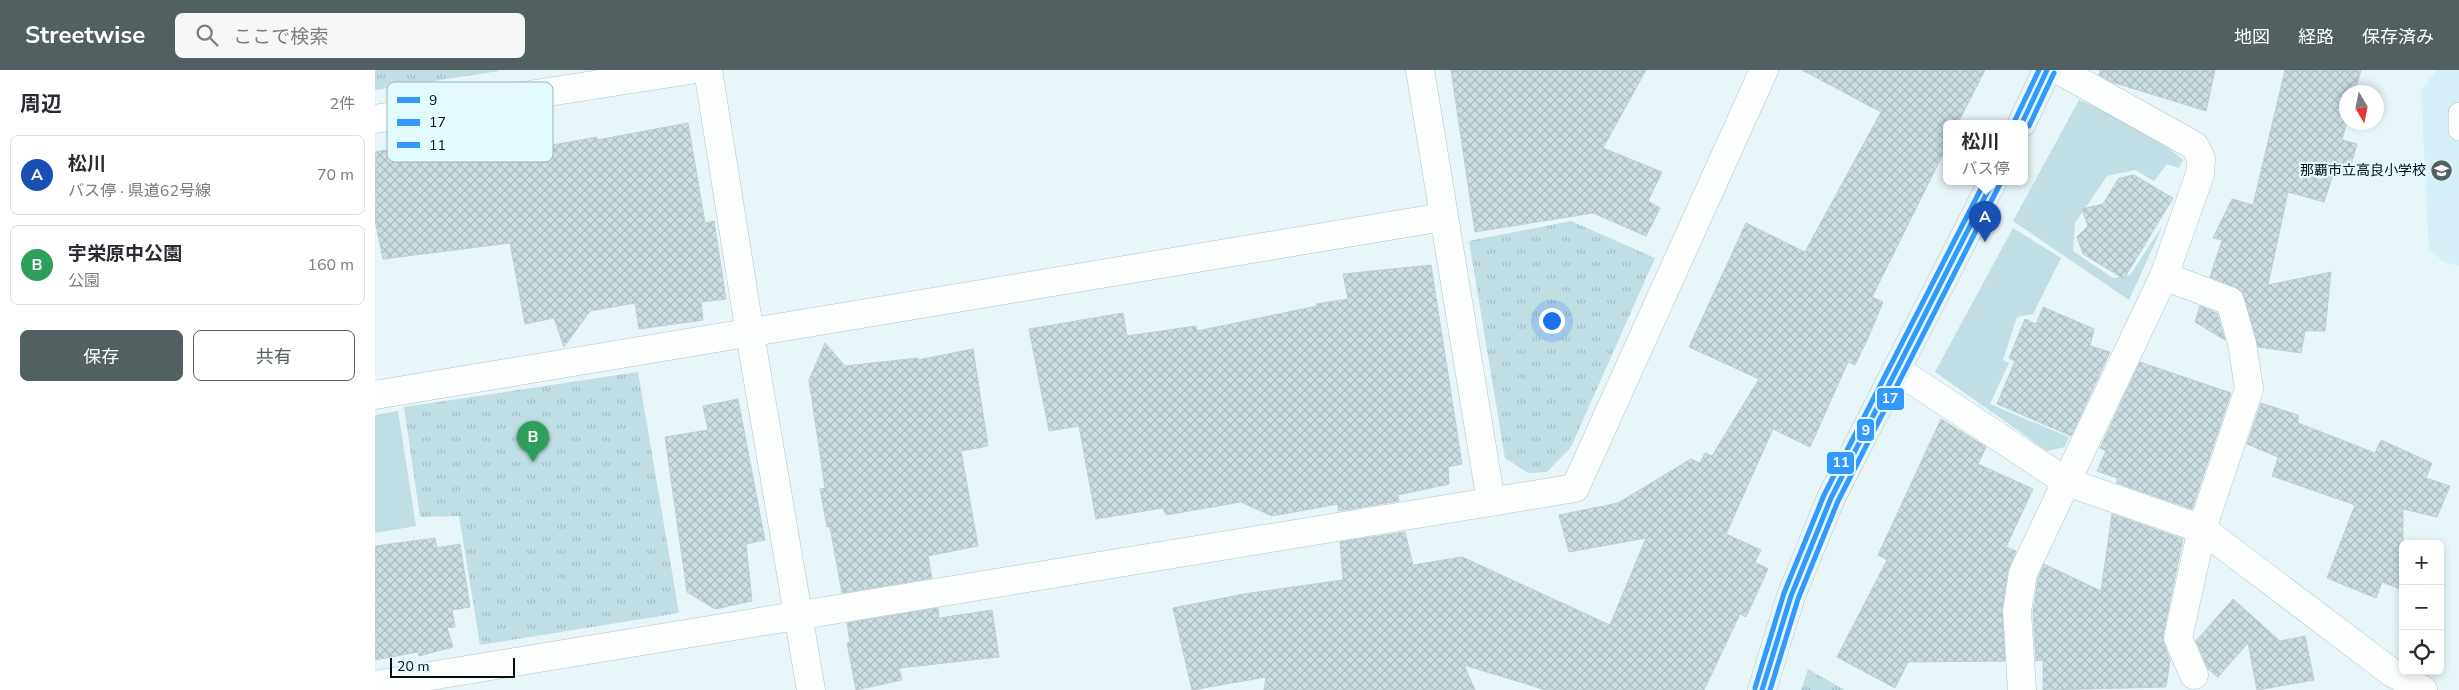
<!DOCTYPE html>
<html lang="ja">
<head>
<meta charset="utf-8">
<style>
	:root { --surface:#fff; --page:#f7f7f7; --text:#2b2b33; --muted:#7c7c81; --line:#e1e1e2; --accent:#526062 }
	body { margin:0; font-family:"Nunito Sans","Noto Sans JP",sans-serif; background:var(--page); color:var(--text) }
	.controls { position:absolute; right:15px; bottom:15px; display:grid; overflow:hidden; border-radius:8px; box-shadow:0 2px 8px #0003 }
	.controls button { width:45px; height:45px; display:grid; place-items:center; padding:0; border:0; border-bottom:1px solid var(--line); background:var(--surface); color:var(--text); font:25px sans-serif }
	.compass { position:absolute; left:1964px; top:15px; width:45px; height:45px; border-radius:50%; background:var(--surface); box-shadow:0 2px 8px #0003; rotate:170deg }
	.scale { position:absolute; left:15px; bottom:12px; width:125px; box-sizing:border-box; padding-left:5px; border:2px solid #020f11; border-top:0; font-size:14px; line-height:18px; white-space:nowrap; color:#020f11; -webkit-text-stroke:4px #e2fbff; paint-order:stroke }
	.you { position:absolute; left:1176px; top:250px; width:18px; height:18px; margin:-12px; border:4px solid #fff; border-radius:50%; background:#1a73e8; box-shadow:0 0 0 8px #1a73e833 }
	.badge { display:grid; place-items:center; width:32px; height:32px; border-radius:50%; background:var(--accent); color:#fff; font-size:16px; font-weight:700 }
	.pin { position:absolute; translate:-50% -41px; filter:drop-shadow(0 1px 2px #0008) }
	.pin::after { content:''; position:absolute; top:26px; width:18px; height:15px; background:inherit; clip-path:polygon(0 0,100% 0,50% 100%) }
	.popup { position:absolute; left:1568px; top:50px; width:85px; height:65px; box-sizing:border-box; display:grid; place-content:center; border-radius:8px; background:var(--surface); filter:drop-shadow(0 1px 4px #0005); font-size:16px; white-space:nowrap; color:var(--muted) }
	.popup b { font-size:19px; color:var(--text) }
	.popup::after { content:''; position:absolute; left:50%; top:100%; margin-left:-10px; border:10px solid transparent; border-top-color:var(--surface) }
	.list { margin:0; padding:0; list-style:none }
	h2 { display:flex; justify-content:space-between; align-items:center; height:65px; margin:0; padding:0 20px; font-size:21px }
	h2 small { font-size:16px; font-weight:400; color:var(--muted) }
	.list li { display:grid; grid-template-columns:32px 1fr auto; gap:15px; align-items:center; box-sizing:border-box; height:80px; margin:0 10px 10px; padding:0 10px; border:1px solid var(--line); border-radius:8px }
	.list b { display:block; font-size:19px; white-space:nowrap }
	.list p { margin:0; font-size:16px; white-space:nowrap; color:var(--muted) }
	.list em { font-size:16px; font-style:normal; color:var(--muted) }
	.actions { display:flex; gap:10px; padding:15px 20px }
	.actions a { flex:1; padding:11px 0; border:1px solid var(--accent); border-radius:8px; text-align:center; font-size:18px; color:var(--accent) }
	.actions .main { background:var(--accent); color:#fff }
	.icon { flex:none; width:28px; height:28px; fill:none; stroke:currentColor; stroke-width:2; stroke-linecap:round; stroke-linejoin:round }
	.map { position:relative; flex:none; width:2084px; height:620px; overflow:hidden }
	header { display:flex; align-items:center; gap:30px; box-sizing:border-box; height:70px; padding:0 25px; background:var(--accent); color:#fff }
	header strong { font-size:24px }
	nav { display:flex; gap:28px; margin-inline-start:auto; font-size:18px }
	.search { width:350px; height:45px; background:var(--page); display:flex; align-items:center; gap:12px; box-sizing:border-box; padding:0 18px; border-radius:8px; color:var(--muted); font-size:19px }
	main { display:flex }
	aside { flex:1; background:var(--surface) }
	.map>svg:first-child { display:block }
	.built { fill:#d5f0f6 }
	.grass { fill:url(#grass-tufts) }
	.garden { fill:#c0dee4 }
	.building { fill:url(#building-cross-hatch); stroke:#c0ced1 }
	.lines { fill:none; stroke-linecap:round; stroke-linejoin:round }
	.service-casing { stroke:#b4c2c5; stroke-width:22 }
	.minor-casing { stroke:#b4c2c5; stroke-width:29 }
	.secondary-casing { stroke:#b4c2c5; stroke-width:29 }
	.service { stroke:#fcfefe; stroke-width:21 }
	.minor { stroke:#fcfefe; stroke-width:28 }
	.secondary { stroke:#eff6f7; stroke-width:28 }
	.bus-1-casing { stroke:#e2fbff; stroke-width:9 }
	.bus-2-casing { stroke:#e2fbff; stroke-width:9 }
	.bus-3-casing { stroke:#e2fbff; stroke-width:9 }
	.bus-1 { stroke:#39f; stroke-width:5 }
	.bus-2 { stroke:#39f; stroke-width:5 }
	.bus-3 { stroke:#39f; stroke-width:5 }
	.labels { text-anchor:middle; stroke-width:4.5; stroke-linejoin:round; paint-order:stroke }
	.poi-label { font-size:14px; fill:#020f11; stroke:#e2fbff; text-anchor:end }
	.key { fill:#e2fbff; stroke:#9fb4b8; stroke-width:1 }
	.key-label { font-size:14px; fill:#020f11 }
	.line-badge { stroke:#e2fbff; stroke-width:2 }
	.badge-label { font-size:14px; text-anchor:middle; font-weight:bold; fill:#fff }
</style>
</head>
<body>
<header>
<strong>Streetwise</strong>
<div class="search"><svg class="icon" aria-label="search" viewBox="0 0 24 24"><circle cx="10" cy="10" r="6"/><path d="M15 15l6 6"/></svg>ここで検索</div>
<nav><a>地図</a><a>経路</a><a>保存済み</a></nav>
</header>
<main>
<aside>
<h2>周辺<small>2件</small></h2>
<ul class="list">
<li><span class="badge" style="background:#1a4fb4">A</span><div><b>松川</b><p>バス停 · 県道62号線</p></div><em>70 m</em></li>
<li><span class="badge" style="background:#2e9e5b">B</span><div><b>宇栄原中公園</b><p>公園</p></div><em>160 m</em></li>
</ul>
<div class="actions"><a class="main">保存</a><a>共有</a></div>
</aside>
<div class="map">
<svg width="2084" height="620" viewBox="0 0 2084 620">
	<defs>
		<pattern id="grass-tufts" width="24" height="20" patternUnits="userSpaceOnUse" patternTransform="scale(1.25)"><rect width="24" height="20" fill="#c0dee4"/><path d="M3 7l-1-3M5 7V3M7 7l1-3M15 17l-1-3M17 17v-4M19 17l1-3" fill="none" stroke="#a3bdc3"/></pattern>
		<pattern id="building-cross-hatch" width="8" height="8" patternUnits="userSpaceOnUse" patternTransform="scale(1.25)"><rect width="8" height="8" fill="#cadde1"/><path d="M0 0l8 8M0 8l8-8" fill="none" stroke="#acbcc0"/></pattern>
	</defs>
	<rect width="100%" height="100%" fill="#e8f6f9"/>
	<polygon class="built" points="2062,0 2084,0 2084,196 2069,192 2054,179 2046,21"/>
	<g class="grass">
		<polygon points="0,0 124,0 124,1 0,20"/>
		<polygon points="1196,151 1280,188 1196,377 1172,402 1153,403 1130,388 1094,171"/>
		<polygon points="263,302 304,543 105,575 84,446 45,447 29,337"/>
		<polygon points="1433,599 1470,620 1426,620"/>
	</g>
	<g class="garden">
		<path d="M1704,30C1740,43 1780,65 1808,90L1804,98L1792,94L1779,111L1760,100L1732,106L1700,153L1698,181L1738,208L1755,205L1788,155L1754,230L1638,151Z"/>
		<polygon points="1638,158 1686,188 1658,244 1642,247 1628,290 1634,293 1615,334 1694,367 1690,377 1672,381 1560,302"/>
		<polygon points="23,341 41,456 0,463 0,345"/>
	</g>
	<g class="building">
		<polygon points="1076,0 1271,0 1228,78 1287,102 1273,131 1285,138 1271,166 1218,143 1100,162"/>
		<polygon points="1427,0 1610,0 1583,53 1571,53 1571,78 1497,227 1508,232 1494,266 1480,295 1473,292 1435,377 1398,359 1351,464 1386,480 1380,492 1393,499 1371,547 1365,544 1329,620 1171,620 1089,595 1100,620 889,620 891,607 817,620 798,538 869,524 968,510 965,472 1030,462 1038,495 1087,487 1235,555 1271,468 1194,482 1184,445 1243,433 1316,389 1325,393 1330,383 1337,386 1384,309 1314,277 1371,153 1430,182 1506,42"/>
		<polygon points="1725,0 1840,0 1831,41 1737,12 1724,5"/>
		<polygon points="1910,0 1986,0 1980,22 1972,22 1972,52 1967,70 1982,74 1973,106 1959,102 1949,132 1913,122 1893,215 1956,202 1950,261 1930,261 1926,283 1883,277 1867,221 1835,207 1847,170 1838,168 1857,129 1878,135"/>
		<polygon points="313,53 330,153 339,151 351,229 326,232 328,250 264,259 260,233 215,241 189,277 179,248 150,254 135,173 8,189 0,150 0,82 115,62 117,75 165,66 167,77 222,67 222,70"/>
		<polygon points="1759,105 1798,128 1749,209 1708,184 1702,167 1713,156 1707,139 1728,134 1744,108"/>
		<polygon points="1056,195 1087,394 1073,397 1074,414 1023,425 1024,431 963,441 963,434 897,446 866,432 791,445 788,438 721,449 704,356 674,361 654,259 748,243 752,266 821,256 822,261 942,236 941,234 973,229 968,204"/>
		<polygon points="1825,236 1842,243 1850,270 1820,252"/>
		<polygon points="1668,237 1719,259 1715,276 1735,282 1696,366 1622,334 1640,291 1634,288 1650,249 1661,254"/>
		<polygon points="450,273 470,296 543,288 543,290 598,279 613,376 586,381 603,476 553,486 557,508 467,523 455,457 452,457 445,419 450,418 434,310"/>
		<polygon points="1765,292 1856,323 1817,439 1742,413 1742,408 1722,401 1731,381 1725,378"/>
		<polygon points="363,329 390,470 371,474 377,531 340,539 312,522 290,367 333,360 328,336"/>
		<polygon points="1886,333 1923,345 1923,353 2000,383 2006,370 2057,393 2051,408 2075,416 2062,447 2028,439 2028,520 2007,512 2001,528 1952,508 1980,435 1897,406 1903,387 1872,374"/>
		<polygon points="1566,349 1611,377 1603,394 1658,419 1631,477 1641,481 1633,500 1627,539 1630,591 1533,592 1520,618 1462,587 1512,490 1503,485"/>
		<polygon points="1737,444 1808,469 1788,565 1789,574 1795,590 1791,617 1668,620 1668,590 1661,591 1658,542 1663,508 1669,494 1726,521"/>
		<polygon points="60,468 62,478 85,474 95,537 77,540 80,557 72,558 78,577 44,586 43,582 0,590 0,476"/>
		<polygon points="1858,529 1905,571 1930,566 1939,610 1882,620 1873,573 1843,607 1833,599 1821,571"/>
		<polygon points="563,538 564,548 617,540 624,587 524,598 527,610 481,620 472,573 475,572 472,553"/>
	</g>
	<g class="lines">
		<defs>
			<polyline id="service" points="2084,43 2084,60"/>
			<g id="minor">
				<polyline points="333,0 375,264 436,620"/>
				<polyline points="1045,0 1116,432"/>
				<polyline points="0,49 315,0"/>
				<polyline points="1789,206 1855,231 1867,273 1874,319 1827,459 1803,568 1819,605"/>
				<polyline points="1522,300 1692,412 1827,459 2016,602 2048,620"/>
				<polyline points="0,325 1068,147"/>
				<polyline points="0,615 1200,418 1389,0"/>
				<polyline points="1647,620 1642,541 1648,503 1789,206 1825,104 1826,89 1820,76 1684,0"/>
			</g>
			<g id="secondary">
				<polyline points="1647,53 1672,0"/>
				<polyline points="1387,620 1416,526 1456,428 1618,111"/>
			</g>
		</defs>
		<use href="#service" class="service-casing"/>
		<use href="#minor" class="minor-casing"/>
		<use href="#secondary" class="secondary-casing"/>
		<use href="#service" class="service"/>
		<use href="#minor" class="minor"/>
		<use href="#secondary" class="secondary"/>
		<defs>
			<g id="bus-1">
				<polyline points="1647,53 1672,0"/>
				<polyline points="1387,620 1416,526 1456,428 1618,111"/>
			</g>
			<g id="bus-2">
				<polyline points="1654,56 1679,3"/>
				<polyline points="1395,620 1423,529 1463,431 1625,114"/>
			</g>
			<g id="bus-3">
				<polyline points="1640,50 1664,0"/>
				<polyline points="1380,618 1409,523 1449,425 1610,111"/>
			</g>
		</defs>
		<use href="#bus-1" class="bus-1-casing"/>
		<use href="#bus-2" class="bus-2-casing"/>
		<use href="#bus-3" class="bus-3-casing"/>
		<use href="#bus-1" class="bus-1"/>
		<use href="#bus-2" class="bus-2"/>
		<use href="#bus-3" class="bus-3"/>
	</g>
	<defs>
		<symbol id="school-disc" viewBox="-11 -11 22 22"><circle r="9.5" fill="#526062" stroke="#e2fbff"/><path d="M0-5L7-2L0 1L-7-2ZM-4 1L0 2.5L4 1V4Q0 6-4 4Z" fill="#fff"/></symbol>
	</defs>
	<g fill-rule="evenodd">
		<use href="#school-disc" x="2054" y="88" width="25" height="25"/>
	</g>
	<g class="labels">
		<g class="poi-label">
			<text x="2051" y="105">那覇市立高良小学校</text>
		</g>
	</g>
	<rect x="12" y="12" width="166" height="80" rx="8" class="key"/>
	<rect x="22" y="27" width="23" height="6" fill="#39f"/>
	<rect x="22" y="49" width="23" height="7" fill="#39f"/>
	<rect x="22" y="72" width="23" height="6" fill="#39f"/>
	<g class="key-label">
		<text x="54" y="35">9</text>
		<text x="54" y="57">17</text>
		<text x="54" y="80">11</text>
	</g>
	<g class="line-badge">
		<rect x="1501" y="317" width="29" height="24" rx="5" fill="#39f"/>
		<rect x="1481" y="348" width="19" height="24" rx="5" fill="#39f"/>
		<rect x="1451" y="381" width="29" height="24" rx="5" fill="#39f"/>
	</g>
	<g class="badge-label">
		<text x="1515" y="333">17</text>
		<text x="1491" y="365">9</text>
		<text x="1466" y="397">11</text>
	</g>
</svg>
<div class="controls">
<button>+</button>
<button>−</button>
<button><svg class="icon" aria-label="locate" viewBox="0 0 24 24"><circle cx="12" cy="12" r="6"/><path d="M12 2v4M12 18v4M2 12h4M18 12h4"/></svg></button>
</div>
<svg class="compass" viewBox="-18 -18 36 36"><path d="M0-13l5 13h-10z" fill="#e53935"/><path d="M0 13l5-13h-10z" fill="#7c7c81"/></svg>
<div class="scale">20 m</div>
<div class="you"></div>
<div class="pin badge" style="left:1610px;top:172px;background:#1a4fb4">A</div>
<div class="popup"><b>松川</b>バス停</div>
<div class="pin badge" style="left:158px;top:392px;background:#2e9e5b">B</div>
</div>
</main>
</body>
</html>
